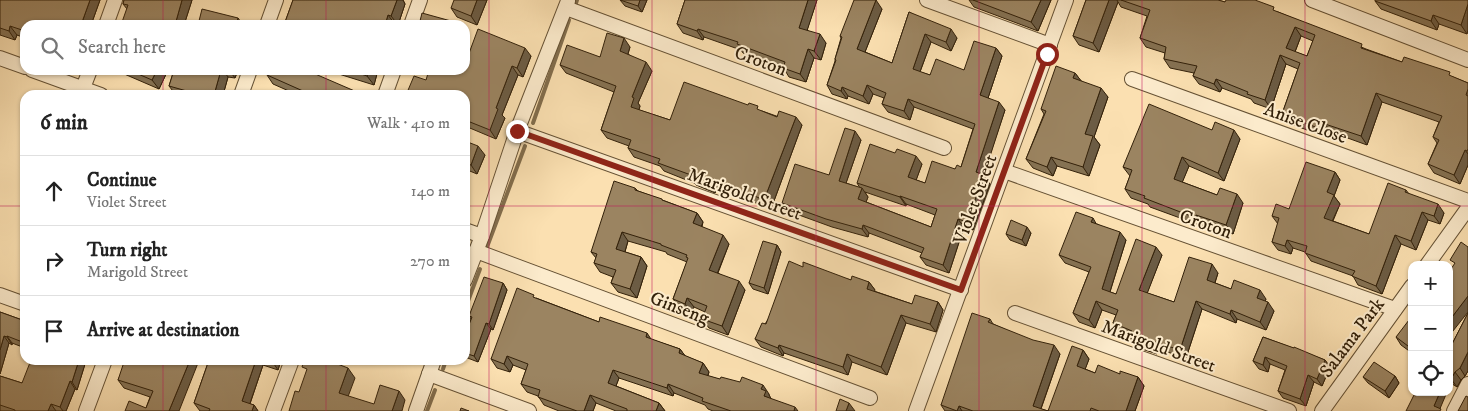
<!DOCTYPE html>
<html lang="en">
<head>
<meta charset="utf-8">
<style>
	:root { --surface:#fff; --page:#f2f2f2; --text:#222; --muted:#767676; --line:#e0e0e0 }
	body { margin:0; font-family:"IM FELL DW Pica",serif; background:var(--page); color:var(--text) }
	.controls { position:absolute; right:15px; bottom:15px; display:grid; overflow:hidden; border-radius:10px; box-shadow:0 1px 4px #0004 }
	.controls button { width:45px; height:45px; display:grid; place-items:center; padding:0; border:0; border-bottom:1px solid var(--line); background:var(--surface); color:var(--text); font:25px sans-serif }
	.stop { position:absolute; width:15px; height:15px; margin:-11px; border:4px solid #8f2418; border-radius:50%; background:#fff }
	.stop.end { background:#8f2418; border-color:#fff; box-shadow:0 1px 5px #0008 }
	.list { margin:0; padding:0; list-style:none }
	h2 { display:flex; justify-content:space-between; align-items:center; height:65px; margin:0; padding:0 20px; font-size:21px }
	h2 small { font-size:16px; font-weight:400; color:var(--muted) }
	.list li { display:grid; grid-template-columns:32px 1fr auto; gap:15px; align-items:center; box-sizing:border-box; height:70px; padding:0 20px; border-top:1px solid var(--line) }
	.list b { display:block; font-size:19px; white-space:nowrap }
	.list p { margin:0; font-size:16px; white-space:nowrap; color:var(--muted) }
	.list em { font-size:16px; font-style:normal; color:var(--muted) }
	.icon { flex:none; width:28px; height:28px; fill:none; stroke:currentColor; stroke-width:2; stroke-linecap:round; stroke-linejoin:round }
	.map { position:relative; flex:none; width:1468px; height:411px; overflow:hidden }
	.search { position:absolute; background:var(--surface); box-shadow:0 1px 4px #0004; left:20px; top:20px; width:450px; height:55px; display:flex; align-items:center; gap:12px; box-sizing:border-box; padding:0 18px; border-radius:15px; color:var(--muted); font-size:19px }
	.panel { position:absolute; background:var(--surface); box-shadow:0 1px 4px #0004; left:20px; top:90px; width:450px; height:275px; border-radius:15px }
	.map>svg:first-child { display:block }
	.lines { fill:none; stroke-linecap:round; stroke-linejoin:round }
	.stream { stroke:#826d4c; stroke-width:4 }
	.minor-casing { stroke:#655134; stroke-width:16 }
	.minor { stroke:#fcebcc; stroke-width:14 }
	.wall { fill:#857253; stroke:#33210a; fill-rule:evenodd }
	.shaded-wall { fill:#6c5c44; stroke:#33210a }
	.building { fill:#9b8461; stroke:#33210a; fill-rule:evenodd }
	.route { stroke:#8f2418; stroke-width:6 }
	.grid { fill:none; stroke:#c2185b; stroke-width:1; stroke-opacity:0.55 }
	.labels { text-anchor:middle; stroke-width:4; stroke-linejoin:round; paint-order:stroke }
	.street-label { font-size:19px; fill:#33210a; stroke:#fcebcc }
</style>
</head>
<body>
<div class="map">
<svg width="1468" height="411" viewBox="0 0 1468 411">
	<rect width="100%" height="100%" fill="#fbe0b1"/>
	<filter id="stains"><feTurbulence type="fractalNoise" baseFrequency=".004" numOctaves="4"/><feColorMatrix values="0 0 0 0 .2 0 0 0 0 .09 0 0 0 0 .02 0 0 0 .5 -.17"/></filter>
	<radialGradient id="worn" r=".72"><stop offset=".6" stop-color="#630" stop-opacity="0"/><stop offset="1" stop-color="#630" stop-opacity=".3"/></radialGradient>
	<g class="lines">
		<g class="stream">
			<polyline points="576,3 577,0"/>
			<polyline points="533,123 569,20"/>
			<polyline points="487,247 525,146"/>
			<polyline points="465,309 480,269"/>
			<polyline points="443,369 446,360"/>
			<polyline points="427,411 435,390"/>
		</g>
		<defs>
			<g id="minor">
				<polyline points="927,0 1050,45"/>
				<polyline points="1312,0 1468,60"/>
				<polyline points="566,8 944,148"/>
				<polyline points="106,25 115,0"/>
				<polyline points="267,25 276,0"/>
				<polyline points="411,25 420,0"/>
				<polyline points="0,58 25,67"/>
				<polyline points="32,70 101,95"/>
				<polyline points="1132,79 1468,201"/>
				<polyline points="83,88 90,70"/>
				<polyline points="241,95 250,70"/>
				<polyline points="385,95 394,70"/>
				<polyline points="517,131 961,290"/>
				<polyline points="1004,171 1395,309"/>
				<polyline points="465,230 482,236"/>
				<polyline points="476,251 870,398"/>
				<polyline points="1427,265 1468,208"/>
				<polyline points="465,280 482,236 517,131 568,1"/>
				<polyline points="0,295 25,304"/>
				<polyline points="1015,313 1289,411"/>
				<polyline points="429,374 529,411"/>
				<polyline points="86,411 105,360"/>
				<polyline points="273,411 292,360"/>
				<polyline points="416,411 434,360"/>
				<polyline points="916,411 1066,0"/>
				<polyline points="1322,411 1412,286"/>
				<polyline points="1454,411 1468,384"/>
			</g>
		</defs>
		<use href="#minor" class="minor-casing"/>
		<use href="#minor" class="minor"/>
	</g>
	<g class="wall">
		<polygon points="0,0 100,0 91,25 25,25 25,38 17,35 15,40 0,35"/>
		<polygon points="124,0 192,0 184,25 127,9 123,4"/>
		<polygon points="293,0 403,0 405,4 398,25 395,24 394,25 284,25"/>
		<polygon points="487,0 477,25 457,17 451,8"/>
		<polygon points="620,0 647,0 642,12 625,6"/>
		<polygon points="685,0 817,0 807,30 826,43 821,60 814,58 806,82 789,77 783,67 743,53 741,50 704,37 703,40 683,33 677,24"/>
		<polygon points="969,0 1051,0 1038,31 974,7"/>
		<path d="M1086,0H1218L1225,2L1278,12L1366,49L1402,62L1453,77L1468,83V165L1460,184L1434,173L1428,164L1437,143L1433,137L1439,122L1382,102L1367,145L1331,132L1329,138L1288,123L1282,114L1298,69L1286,64L1271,109L1254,103L1251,99L1222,88L1220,92L1199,84L1193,76L1194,73L1170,68L1164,59L1165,53L1146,47L1140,38L1147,16L1121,7L1118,2L1099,52L1079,45L1073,36ZM1301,36L1313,41L1307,56L1295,52Z"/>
		<polygon points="1468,0 1467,34 1439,24 1437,30 1381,9 1375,1"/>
		<path d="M882,9L865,52L892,63L909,12L957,38L951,51L931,42L920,72L930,75L964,70L996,48L1002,56L988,98L1005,110L983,175L990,184L973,230L964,227L949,273L926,265L920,257L922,253L869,233L868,237L832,227L788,211L782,203L829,175L861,140L846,183L860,188L857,183L922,164L916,180L925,183L955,169L961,167L973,129L914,107L910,120L888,112L882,104L884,98L873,94L869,104L848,96L847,99L832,94L827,85L835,61V59L841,38L840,36ZM865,192L906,206V204L935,215L931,227L866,202L868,197Z"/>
		<polygon points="630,47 628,54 652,71 638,103 640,106 639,110 670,120 762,111 802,125 771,209 746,199 716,190 715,193 696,185 694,183 664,171 660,166 634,157 628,148 629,146 607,138 601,130 614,92 566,73 560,65 600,57"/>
		<polygon points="468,56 531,56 523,77 518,75 502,115 505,118 496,139 465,126 465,95 426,80"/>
		<polygon points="115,70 168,70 159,89"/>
		<polygon points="174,70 238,70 235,78 228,77 223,95 176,95 169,86"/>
		<polygon points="326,70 378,70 374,85"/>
		<polygon points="1075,73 1081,81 1108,97 1094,137 1100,145 1089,176 1057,166 1053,176 1033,168 1026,159 1044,114 1041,109"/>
		<polygon points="267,75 359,95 298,95 273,84"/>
		<polygon points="1212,130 1240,139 1224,181 1189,166 1182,182 1217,195 1243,203 1233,234 1203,224 1202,226 1150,207 1148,204 1131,198 1125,189 1130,176 1123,167"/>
		<polygon points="465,141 485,155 477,174 465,169"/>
		<polygon points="1335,172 1340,180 1334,196 1340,204 1333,221 1369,234 1406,190 1409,194 1444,213 1440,224 1428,220 1416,250 1401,244 1382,294 1358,285 1353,276 1311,261 1305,252 1293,248 1291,254 1278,250 1272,242 1278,224 1272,216 1289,209"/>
		<polygon points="635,188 638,191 697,213 703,222 702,227 729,244 718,273 745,290 728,335 709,328 702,319 705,312 694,307 691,313 680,308 673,299 687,262 667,254 666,252 628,241 625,252 641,257 647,266 637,298 618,292 611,283 613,277 600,272 594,263 596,258 591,252"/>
		<polygon points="1097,224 1126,240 1110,292 1116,294 1162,255 1147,293 1174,302 1218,273 1215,283 1231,289 1266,299 1265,301 1274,311 1266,330 1237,319 1236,323 1202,309 1186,358 1158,349 1157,354 1136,347 1130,338 1131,336 1119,331 1113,323 1116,315 1102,310 1095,328 1079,322 1073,313 1089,272 1065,263 1059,255"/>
		<polygon points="1031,233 1026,246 1010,240 1006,234"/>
		<polygon points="777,245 781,252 768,294 753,289 749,283"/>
		<polygon points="803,267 851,280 869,282 875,290 874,291 912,304 938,302 943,310 936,332 906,323 887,375 852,362 848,375 784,353 783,356 761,347 755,339"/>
		<polygon points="503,283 507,290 493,330 491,329 478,362 465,357 465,335 471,319 469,316"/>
		<polygon points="536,298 599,322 680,349 685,356 703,363 709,372 708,376 769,394 769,395 771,399 798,411 713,411 708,409 705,405 674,393 673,396 619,378 616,386 659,403 665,411 616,411 596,403 593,411 559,411 544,405 538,396 527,392 521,384 526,370 513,365 510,372 497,368 491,359"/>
		<polygon points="0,312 25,321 25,348 12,343 12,345 9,343 0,374"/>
		<polygon points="1468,313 1468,371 1465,376 1461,380 1457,387 1449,382 1449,350"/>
		<polygon points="990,319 993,324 1060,354 1041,409 1048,411 1083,350 1089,359 1085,369 1095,373 1120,374 1138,377 1144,386 1135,411 945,411 941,405"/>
		<polygon points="1412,322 1412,353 1401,345 1396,337"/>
		<polygon points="1263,337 1325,360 1330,367 1322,386 1314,382 1306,406 1283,398 1278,391 1285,370 1270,364 1268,372 1259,369 1253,361"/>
		<polygon points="127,360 196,360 198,363 146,408 150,397 124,388 118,380"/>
		<polygon points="209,360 281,360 278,370 263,365 250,404 254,405 258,411 200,411 194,403"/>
		<polygon points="85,364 77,390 75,389 66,411 0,411 0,376 22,383"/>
		<polygon points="1395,376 1399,383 1389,398 1368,383 1363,377"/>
	</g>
	<g class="shaded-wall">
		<polygon points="90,0 100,0 91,25 81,25"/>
		<polygon points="182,0 192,0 184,25 175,25"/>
		<polygon points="397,0 403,0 405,4 398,25 391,16"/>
		<polygon points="477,0 487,0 477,25 471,16"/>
		<polygon points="640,0 647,0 642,12 638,6"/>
		<polygon points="808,0 817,0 805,37 799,28"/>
		<polygon points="876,0 882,9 863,57 857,49"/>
		<polygon points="1041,0 1051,0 1038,31 1031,22"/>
		<polygon points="1109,0 1117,0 1118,2 1099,52 1093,43"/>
		<polygon points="1468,4 1468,30 1467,34 1461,25"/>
		<polygon points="388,15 395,24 394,25 385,25"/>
		<polygon points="1433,15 1439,24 1437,30 1431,21"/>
		<polygon points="238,18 243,25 236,25"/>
		<polygon points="451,21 454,25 450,25"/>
		<polygon points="10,26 17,35 15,40 9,31"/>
		<polygon points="1295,27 1301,36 1293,57 1286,48"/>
		<polygon points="698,29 704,37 703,40 697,31"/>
		<polygon points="951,29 957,38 951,51 946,42"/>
		<polygon points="820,34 826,43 821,60 814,51"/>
		<polygon points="925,34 931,42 918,77 913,69"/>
		<polygon points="624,38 630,47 626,60 620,51"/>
		<polygon points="525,48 531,56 523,77 517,68"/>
		<polygon points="996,48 1002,56 986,104 980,95"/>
		<polygon points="808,49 814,58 806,82 800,74"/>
		<polygon points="1280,55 1286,64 1271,109 1265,100"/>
		<polygon points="646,62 652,71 638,103 640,106 637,116 631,107 632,97"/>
		<polygon points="512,66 518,75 502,115 505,118 496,139 490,130 496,108"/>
		<polygon points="157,70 168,70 159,89 152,80"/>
		<polygon points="221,70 223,70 228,77 223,95 214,95"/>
		<polygon points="229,70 238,70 235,78"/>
		<polygon points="369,70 378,70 374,85 367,76"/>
		<polygon points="1075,73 1082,82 1073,78"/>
		<polygon points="1216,79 1222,88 1220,92 1214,84"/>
		<polygon points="867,85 873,94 869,104 863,96"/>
		<polygon points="842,87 848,96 847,99 841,91"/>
		<polygon points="1101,88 1108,97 1094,137 1100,145 1089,176 1083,167 1085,134"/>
		<polygon points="1376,93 1382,102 1367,145 1361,136"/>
		<polygon points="908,99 914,107 910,120 904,111"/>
		<polygon points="999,102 1005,110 982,181 976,172"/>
		<polygon points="796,117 802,125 771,209 764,200"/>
		<polygon points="1325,124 1331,132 1329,138 1323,130"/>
		<polygon points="1234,130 1240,139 1224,181 1218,173"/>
		<polygon points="855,131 861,140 844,189 839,181"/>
		<polygon points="478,146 485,155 477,174 471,165"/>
		<polygon points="1465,150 1468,154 1468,165 1460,184 1454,175"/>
		<polygon points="916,156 922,164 914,186 908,177"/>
		<polygon points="1051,157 1057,166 1053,176 1047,167"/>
		<polygon points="1182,157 1189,166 1180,188 1174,179"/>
		<polygon points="1335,172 1340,180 1334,196 1340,204 1330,226 1324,218 1327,192"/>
		<polygon points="984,175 990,184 973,230 967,222"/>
		<polygon points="710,182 716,190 715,193 709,184"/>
		<polygon points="862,188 868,197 864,207 858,199"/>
		<polygon points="1237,194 1243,203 1233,234 1226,225"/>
		<polygon points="900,196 906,204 906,206 900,197"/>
		<polygon points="1438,204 1444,213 1440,224 1434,216"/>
		<polygon points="1422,212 1428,220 1416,250 1411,241"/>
		<polygon points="697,213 703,222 699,232 693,223"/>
		<polygon points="1196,215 1203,224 1202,226 1196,218"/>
		<polygon points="1093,218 1098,227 1091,222"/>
		<polygon points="958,219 964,227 949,273 943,265"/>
		<polygon points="863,225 869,233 868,237 862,229"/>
		<polygon points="1027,227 1031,233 1026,246 1022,240"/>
		<polygon points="622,232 628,241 623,258 616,249"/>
		<polygon points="1120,232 1126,240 1108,298 1102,289"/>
		<polygon points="723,235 729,244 715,279 709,270"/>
		<polygon points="1395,235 1401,244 1382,294 1376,286"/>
		<polygon points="1287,240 1293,248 1291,254 1285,246"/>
		<polygon points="777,245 781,252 768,294 764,288"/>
		<polygon points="1156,247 1162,255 1145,299 1139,290"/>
		<polygon points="641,257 647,266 637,298 630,289"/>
		<polygon points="1212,264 1218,273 1213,288 1207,280"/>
		<polygon points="739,281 745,290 728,335 722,326"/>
		<polygon points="869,282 875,290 873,297 867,289"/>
		<polygon points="503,283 507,290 493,330 489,324"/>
		<polygon points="1260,290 1266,299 1263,306 1257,298"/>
		<polygon points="1468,296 1468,312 1449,336 1449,321"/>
		<polygon points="687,298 694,307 691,313 685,304"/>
		<polygon points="1096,301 1102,310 1095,328 1089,320"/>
		<polygon points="1196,301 1202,309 1186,358 1180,350"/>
		<polygon points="938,302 943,310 936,332 930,324"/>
		<polygon points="1268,302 1274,311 1266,330 1260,322"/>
		<polygon points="1231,310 1237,319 1236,323 1230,314"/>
		<polygon points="901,315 906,323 887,375 881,367"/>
		<polygon points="486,323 491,329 478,362 474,356"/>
		<polygon points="647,333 653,342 646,337"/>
		<polygon points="4,336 9,343 0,374 0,350"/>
		<polygon points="7,336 12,343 12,345 7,337"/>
		<polygon points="1152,341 1158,349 1157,354 1151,346"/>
		<polygon points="779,345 784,353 783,356 778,348"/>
		<polygon points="1054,345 1060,354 1040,411 1033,406"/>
		<polygon points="680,349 686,357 679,353"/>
		<polygon points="1083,350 1089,359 1083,375 1077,366"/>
		<polygon points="1468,352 1468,371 1465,376 1460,368"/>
		<polygon points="847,354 852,362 848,375 843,367"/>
		<polygon points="507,356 513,365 510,372 504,364"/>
		<polygon points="1265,357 1270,364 1268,372 1263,365"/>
		<polygon points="79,360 82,360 85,364 77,390 72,382"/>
		<polygon points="190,360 196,360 198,363 179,411 169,411"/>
		<polygon points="256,360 260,360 263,365 248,409 242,401"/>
		<polygon points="272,360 281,360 278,370 272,361"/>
		<polygon points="1325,360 1330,367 1322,386 1317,379"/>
		<polygon points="703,363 709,372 705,382 699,373"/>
		<polygon points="348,368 355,378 346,402 339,393"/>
		<polygon points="613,370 619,378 614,391 608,383"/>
		<polygon points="1455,372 1461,380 1457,387 1451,379"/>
		<polygon points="1308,375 1314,382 1306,406 1300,399"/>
		<polygon points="1395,376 1399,383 1389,398 1385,391"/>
		<polygon points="1138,377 1144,386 1135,411 1126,411"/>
		<polygon points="70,381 75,389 66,411 63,411 60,407"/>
		<polygon points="668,384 674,393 673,396 667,388"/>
		<polygon points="763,385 769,394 769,395 772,400 764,396 761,389"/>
		<polygon points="399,391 405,400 402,411 392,411"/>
		<polygon points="1440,392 1447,392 1439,411 1434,406"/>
		<polygon points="590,395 596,403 593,411 584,411"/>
		<polygon points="659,403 665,411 656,411"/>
		<polygon points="849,403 855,411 846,411"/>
		<polygon points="51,404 56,411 48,411"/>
		<polygon points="254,405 258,411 252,411"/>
		<polygon points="959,406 962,411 957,411"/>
		<polygon points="795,407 798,411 794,411"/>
	</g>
	<g class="building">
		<polygon points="0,0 90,0 81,25 25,25 25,31 10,26 9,31 0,28"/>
		<polygon points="124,0 182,0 175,25 121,25 128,5 123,4"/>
		<polygon points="293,0 397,0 391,16 388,15 385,25 284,25"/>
		<polygon points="454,0 477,0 471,16 451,8"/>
		<polygon points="620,0 640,0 638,6"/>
		<polygon points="685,0 808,0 799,28 820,34 814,51 808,49 800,74 783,68 785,62 737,44 738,42 698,29 697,31 677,24"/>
		<polygon points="854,0 876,0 857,49 892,63 909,12 951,29 946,42 925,34 913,69 930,75 936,59 964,70 974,41 996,48 980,95 999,102 976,172 984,175 967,222 958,219 943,265 920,257 924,248 863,225 862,229 826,219 782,203 795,164 829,175 845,128 855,131 839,181 862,188 858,199 931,227 937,209 900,196 900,197 857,183 870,144 895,153 897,149 916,156 908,177 925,183 932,161 955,169 957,165 961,167 975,124 908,99 904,111 882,104 886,93 867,85 863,96 842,87 841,91 827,85 836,60 835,59 842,37 840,36"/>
		<polygon points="973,0 1041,0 1031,22"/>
		<polygon points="1086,0 1109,0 1093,43 1073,36"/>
		<path d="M1121,0H1218L1225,2L1226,0H1255L1274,7L1273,10L1362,44L1361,48L1402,62L1404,57L1450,72L1449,75L1468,83V89L1466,95L1468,96V149L1467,151L1465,150L1454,175L1428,164L1439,140L1433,137L1442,116L1376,93L1361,136L1325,124L1323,130L1282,114L1300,63L1280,55L1265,100L1247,94L1248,92L1216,79L1214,84L1193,76L1197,66L1164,59L1166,47L1140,38L1150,10ZM1295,27L1315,35L1307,56L1286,48Z"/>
		<polygon points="1375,0 1468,0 1468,4 1461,25 1433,15 1431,21 1375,1"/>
		<polygon points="202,9 238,18 236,25 198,25"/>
		<polygon points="422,13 451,21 450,25 419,25"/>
		<polygon points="478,29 525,48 517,68 512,66 496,108 498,109 490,130 465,120 465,95 406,95 414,76 426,80 429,70 465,70 465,55 468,56"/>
		<polygon points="607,33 624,38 620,51 646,62 632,97 634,98 631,107 670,120 684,82 748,105 749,103 758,106 757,109 777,117 779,111 796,117 764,200 740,190 710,182 709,184 690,177 691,175 658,163 660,159 628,148 631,140 601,130 616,86 560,65 567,45 600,57"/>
		<polygon points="1056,66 1075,73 1073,78 1101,88 1085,134 1093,136 1083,167 1051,157 1047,167 1026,159 1046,111 1041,109"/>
		<polygon points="129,70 157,70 152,80"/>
		<polygon points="174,70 221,70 214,95 201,95 169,86"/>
		<polygon points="269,70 306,70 357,92 355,95 312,95 267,75"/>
		<polygon points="349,70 369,70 367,76"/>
		<polygon points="1149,104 1212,130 1215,122 1234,130 1218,173 1182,157 1174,179 1217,195 1220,188 1237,194 1226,225 1196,215 1196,218 1144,198 1145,196 1125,189 1132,170 1123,167"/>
		<polygon points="465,141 478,146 471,165 465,163"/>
		<polygon points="1306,162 1335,172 1327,192 1334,195 1324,218 1369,234 1388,183 1406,190 1405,192 1438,204 1434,216 1422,212 1411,241 1395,235 1376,286 1352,276 1355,271 1305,253 1307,246 1287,240 1285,246 1272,242 1279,218 1272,216 1276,204 1289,209"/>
		<polygon points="614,181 635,188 635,190 662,199 662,200 697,213 693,223 723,235 709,270 739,281 722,326 702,319 707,306 687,298 685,304 673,299 688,258 686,257 687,255 661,245 661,244 622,232 616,249 641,257 630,289 611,283 616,270 594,263 597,254 591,252"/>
		<polygon points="1076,212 1093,218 1091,222 1120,232 1102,289 1116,294 1136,239 1156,247 1139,290 1174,302 1189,257 1212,264 1207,280 1231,289 1234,280 1260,290 1257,298 1268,302 1260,322 1231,310 1230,314 1196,301 1180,350 1152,341 1151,346 1130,338 1132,331 1113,323 1118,310 1096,301 1089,320 1073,313 1091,267 1059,255"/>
		<polygon points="1011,220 1027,227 1022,240 1006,234"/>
		<polygon points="763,241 777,245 764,288 749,283"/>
		<polygon points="1461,242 1468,247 1468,296 1449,321 1449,272 1455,263 1450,260"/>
		<polygon points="789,261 803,267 803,262 851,280 852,276 869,282 867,289 912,304 915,295 938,302 930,324 901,315 881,367 847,354 843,367 779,345 778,348 755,339 762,323 766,324"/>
		<polygon points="484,277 503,283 489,324 486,323 474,356 465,353 465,335 472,317 469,316"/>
		<polygon points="517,288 534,295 533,297 599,322 600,317 647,333 646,337 680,349 679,353 703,363 699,373 720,379 721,377 740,382 742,377 763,385 761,389 766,391 764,396 795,407 794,411 731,411 702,401 703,398 668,384 667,388 613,370 608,383 659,403 656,411 627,411 627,409 590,395 584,411 577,411 538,397 540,390 521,384 528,364 507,356 504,364 491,359"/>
		<polygon points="0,312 25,321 25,343 7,336 7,337 4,336 0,350"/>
		<polygon points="972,313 990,319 988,322 1033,340 1054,345 1033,406 1048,411 1072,346 1083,350 1077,366 1095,373 1098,365 1120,374 1120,371 1138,377 1126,411 1099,411 1091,408 1090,411 973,411 959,406 957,411 941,405"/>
		<polygon points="1468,313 1468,352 1460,368 1455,372 1451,379 1449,378 1449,350"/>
		<polygon points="1409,320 1412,322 1412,349 1396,337"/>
		<polygon points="1263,337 1294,348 1294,347 1325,360 1317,379 1308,375 1300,399 1278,391 1287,366 1265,357 1263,365 1253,361"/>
		<polygon points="31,360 79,360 72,382 70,381 60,407 51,404 48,411 15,411 15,410 0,405 0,376 22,383"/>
		<polygon points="127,360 190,360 169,411 125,411 129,401 146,408 153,391 118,380 124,362 126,363"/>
		<polygon points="209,360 256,360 242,401 254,405 252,411 209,411 210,409 194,403"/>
		<polygon points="304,360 327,360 348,368 339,393 374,404 380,385 399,391 392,411 289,411 295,391 299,392 307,369 302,367"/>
		<polygon points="1374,362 1395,376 1385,391 1363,377"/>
		<polygon points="1418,392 1440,392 1434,406 1441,409 1440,411 1406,411 1414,395 1416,396"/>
		<polygon points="1466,396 1468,397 1468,411 1458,411"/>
		<polygon points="840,399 849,403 846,411 836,411"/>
		<polygon points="461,408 469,411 460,411"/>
	</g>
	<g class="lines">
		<polyline class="route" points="517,131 961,290 1047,54"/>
	</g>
	<path class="grid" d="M163,0V25M326,0V25M489,0V411M652,0V411M816,0V411M979,0V411M1142,0V411M1305,0V411M163,70V95M326,70V95M0,206H25M465,206H1468M163,360V411M326,360V411"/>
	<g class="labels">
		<g class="street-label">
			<text transform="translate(761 60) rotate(20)" y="7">Croton</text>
			<text transform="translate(1306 122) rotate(20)" y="7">Anise Close</text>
			<text transform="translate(745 193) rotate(20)" y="7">Marigold Street</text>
			<text transform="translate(974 199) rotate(-70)" y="7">Violet Street</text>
			<text transform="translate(1206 223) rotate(19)" y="7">Croton</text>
			<text transform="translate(680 307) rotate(21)" y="7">Ginseng</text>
			<text transform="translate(1351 337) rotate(-53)" y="7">Salama Park</text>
			<text transform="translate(1159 345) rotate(20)" y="7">Marigold Street</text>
		</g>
	</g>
	<rect width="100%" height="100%" filter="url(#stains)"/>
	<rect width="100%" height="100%" fill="url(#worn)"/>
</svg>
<div class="controls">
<button>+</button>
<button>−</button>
<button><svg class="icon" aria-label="locate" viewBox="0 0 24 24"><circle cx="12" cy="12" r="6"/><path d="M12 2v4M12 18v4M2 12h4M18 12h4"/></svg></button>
</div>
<div class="stop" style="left:1047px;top:54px"></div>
<div class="stop end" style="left:517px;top:131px"></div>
<div class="search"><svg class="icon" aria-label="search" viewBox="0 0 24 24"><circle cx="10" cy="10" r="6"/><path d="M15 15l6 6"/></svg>Search here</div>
<section class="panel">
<h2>6 min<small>Walk · 410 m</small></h2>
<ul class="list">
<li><svg class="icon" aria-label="ahead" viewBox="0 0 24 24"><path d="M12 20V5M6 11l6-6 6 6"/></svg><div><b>Continue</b><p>Violet Street</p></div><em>140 m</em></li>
<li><svg class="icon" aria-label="right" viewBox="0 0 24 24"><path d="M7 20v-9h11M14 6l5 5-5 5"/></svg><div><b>Turn right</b><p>Marigold Street</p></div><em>270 m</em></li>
<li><svg class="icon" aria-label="arrive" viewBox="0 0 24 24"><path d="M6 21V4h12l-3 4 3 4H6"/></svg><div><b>Arrive at destination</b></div></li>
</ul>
</section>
</div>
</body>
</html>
